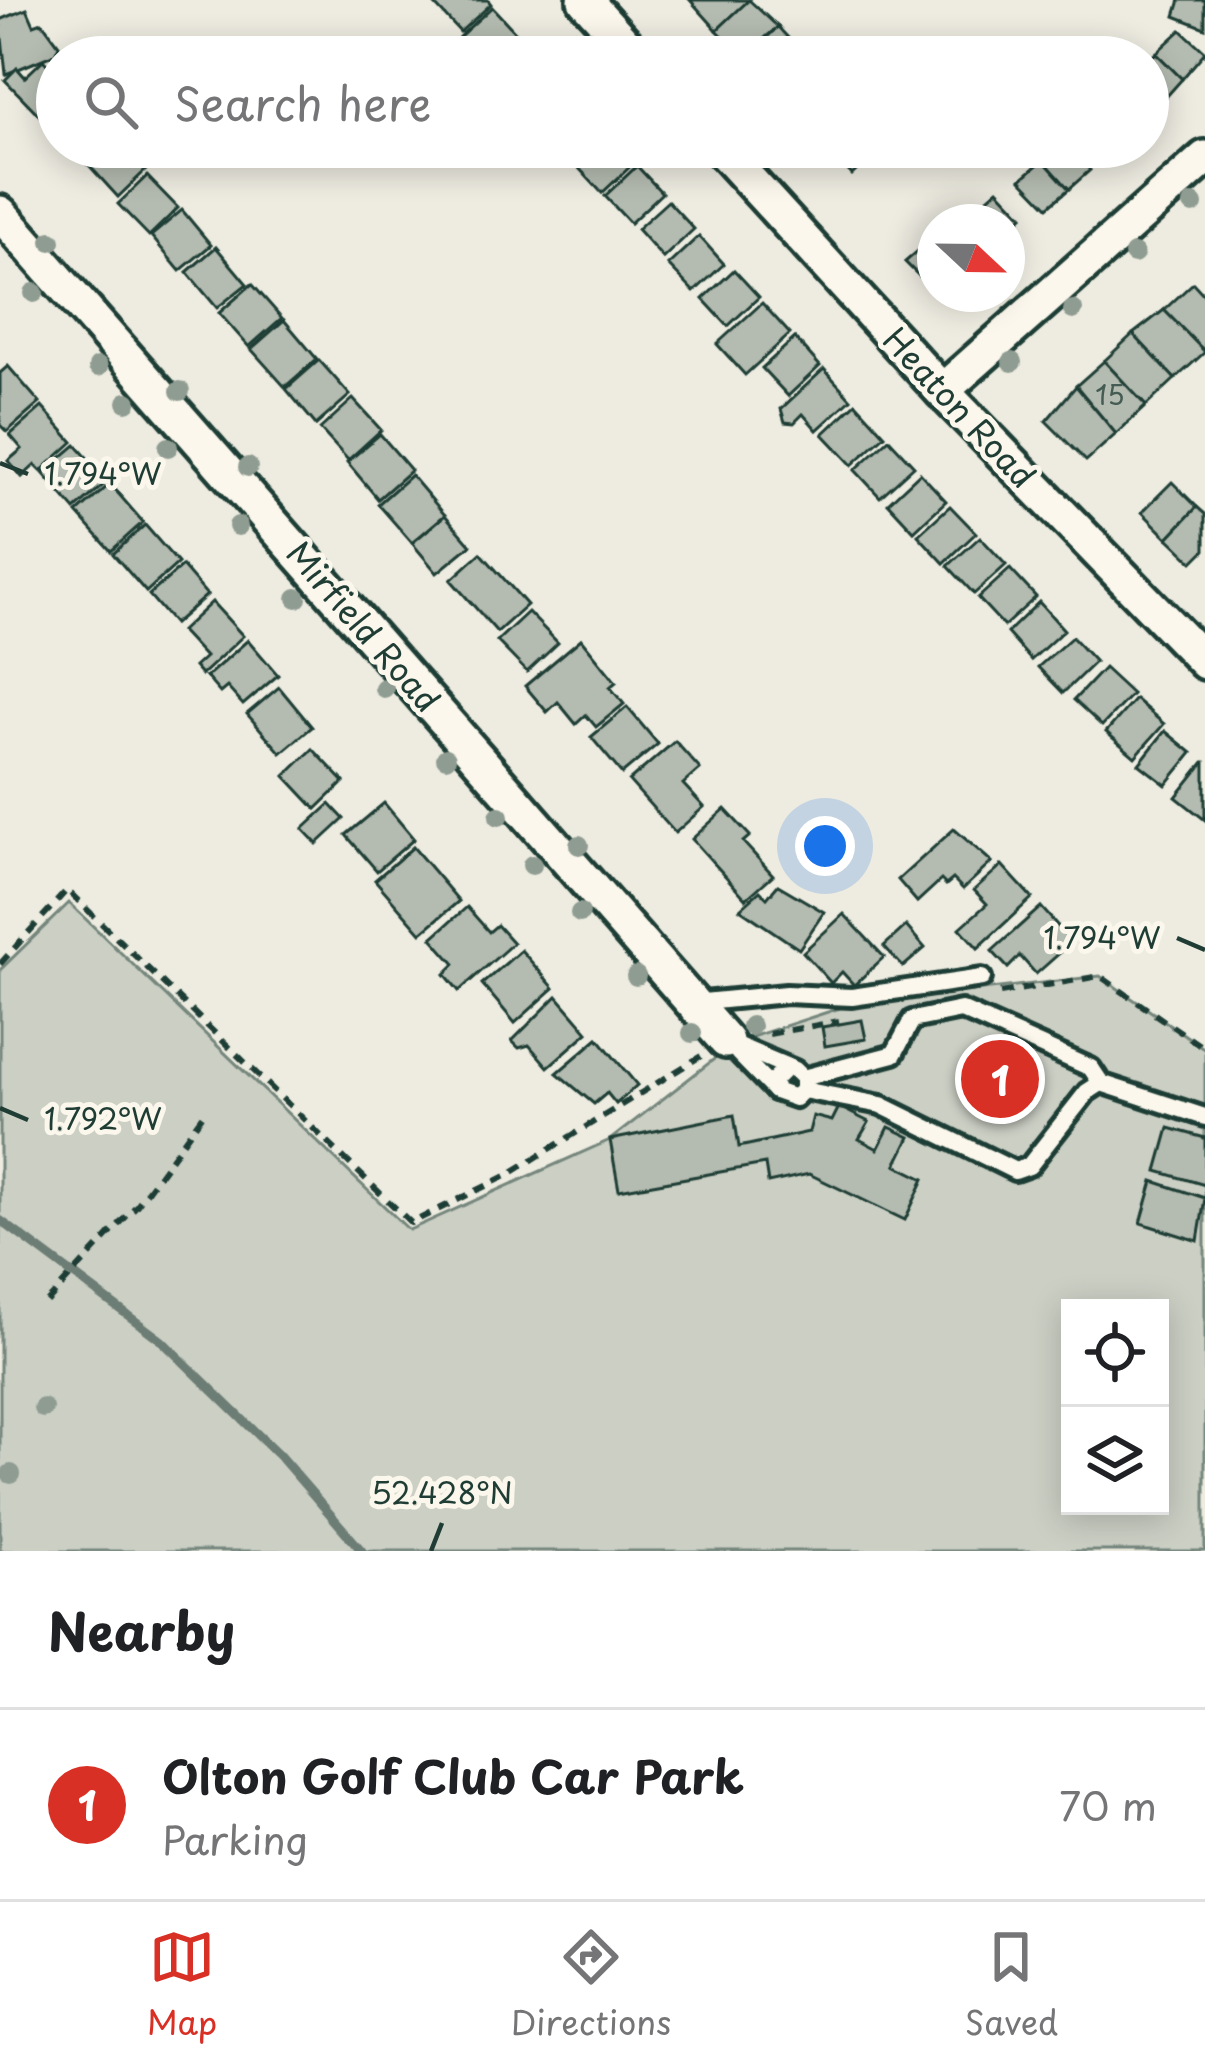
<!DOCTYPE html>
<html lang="en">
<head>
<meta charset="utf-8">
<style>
	:root { --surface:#fff; --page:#f6f6f6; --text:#202124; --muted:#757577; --line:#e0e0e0; --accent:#d93025 }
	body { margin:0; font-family:"Playpen Sans",sans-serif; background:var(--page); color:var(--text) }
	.controls { position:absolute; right:36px; bottom:36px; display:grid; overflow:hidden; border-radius:0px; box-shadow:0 6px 30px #0003 }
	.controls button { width:108px; height:108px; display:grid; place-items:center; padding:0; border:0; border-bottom:3px solid var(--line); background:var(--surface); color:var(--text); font:60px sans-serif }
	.compass { position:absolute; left:917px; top:204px; width:108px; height:108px; border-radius:50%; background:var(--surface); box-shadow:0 6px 30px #0003; rotate:112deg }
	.you { position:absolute; left:825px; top:846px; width:42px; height:42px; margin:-30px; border:9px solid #fff; border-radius:50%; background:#1a73e8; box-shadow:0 0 0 18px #1a73e833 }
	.badge { display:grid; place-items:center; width:78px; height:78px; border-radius:50%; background:var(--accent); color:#fff; font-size:39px; font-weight:700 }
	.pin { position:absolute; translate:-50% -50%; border:6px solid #fff; box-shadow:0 3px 12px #0006 }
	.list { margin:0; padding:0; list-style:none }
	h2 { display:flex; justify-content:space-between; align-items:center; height:156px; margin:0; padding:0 48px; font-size:51px }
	h2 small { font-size:39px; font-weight:400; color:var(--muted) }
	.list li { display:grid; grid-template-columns:78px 1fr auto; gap:36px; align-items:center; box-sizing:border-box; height:192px; padding:0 48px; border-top:3px solid var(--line) }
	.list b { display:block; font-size:45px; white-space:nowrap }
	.list p { margin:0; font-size:39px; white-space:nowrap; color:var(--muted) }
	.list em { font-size:39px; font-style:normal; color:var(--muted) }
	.icon { flex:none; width:66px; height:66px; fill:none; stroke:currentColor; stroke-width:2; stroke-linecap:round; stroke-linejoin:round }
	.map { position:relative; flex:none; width:1205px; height:1551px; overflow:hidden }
	.search { position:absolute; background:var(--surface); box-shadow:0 6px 30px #0003; left:36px; right:36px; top:36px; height:132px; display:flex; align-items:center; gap:30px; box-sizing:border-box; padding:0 42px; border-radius:66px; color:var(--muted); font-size:45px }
	.sheet { height:348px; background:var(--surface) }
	nav { display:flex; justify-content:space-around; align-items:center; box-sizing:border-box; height:168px; border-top:3px solid var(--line); background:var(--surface); font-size:33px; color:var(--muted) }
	nav a { display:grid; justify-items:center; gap:6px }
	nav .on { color:var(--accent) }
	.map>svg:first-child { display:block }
	.green { fill:#cbcfc4; stroke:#75867c; stroke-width:3; fill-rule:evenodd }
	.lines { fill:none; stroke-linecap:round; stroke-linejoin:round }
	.stream { stroke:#6c7d74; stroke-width:9 }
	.building { fill:#b4bbb0; stroke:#1f3d34; stroke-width:3 }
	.service-casing { stroke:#1f3d34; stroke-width:26 }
	.minor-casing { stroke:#1f3d34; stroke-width:42 }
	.path { stroke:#1f3d34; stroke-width:6; stroke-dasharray:12 9; stroke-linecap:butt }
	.service { stroke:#fbf7ec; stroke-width:16 }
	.minor { stroke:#fbf7ec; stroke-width:33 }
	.tree { fill:#8f9c92 }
	.ticks { fill:none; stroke:#1f3d34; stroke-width:4.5 }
	.labels { text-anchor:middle; stroke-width:10; stroke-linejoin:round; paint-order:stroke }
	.number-label { font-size:27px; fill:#445c53 }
	.street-label { font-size:33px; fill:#1f3d34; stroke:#fbf7ec }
	.ticks-label { font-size:30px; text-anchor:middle; fill:#1f3d34; stroke:#fbf7ec; stroke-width:10; stroke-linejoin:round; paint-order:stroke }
</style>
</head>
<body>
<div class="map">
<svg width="1205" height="1551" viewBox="0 0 1205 1551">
	<rect width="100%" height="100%" fill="#eeece1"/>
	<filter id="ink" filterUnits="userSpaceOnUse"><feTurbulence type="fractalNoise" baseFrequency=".00833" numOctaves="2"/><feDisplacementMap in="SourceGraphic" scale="24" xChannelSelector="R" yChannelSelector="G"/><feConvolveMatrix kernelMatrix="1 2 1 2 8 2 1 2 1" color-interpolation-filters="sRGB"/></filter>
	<g filter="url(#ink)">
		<path class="green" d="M69,903L409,1230L610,1140L736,1042L846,1006L1100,976L1205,1049V1551H0V970ZM1070,1308H1160V1506H1070Z"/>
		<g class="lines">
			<polyline class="stream" points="0,1220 161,1340 279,1455 362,1551"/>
		</g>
		<g class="building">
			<polygon points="440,0 488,0 491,4 460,32 435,5"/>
			<polygon points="690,0 749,0 717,30"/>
			<polygon points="749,0 778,27 742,57 717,30"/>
			<polygon points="1180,0 1205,0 1205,28 1175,16"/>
			<polygon points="492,7 517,34 493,57 478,57 459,37"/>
			<polygon points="27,9 34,25 42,22 59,45 55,54 6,74 0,20"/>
			<polygon points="778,27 805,56 746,57"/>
			<polygon points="1181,30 1205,52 1182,79 1156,53"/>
			<polygon points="522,35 542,57 498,57"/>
			<polygon points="1156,53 1182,79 1158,106 1148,95 1148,60"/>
			<polygon points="43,60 57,74 57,103 42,118 5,80 17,68 25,77"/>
			<polygon points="104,147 126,147 146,170 118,197 87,163"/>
			<polygon points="597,147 619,147 634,163 602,193 577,166"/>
			<polygon points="826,147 882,147 852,175"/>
			<polygon points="1058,147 1070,147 1090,170 1069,189 1043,160"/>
			<polygon points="1083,147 1114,147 1098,163"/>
			<polygon points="1043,160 1069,189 1048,207 1021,179"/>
			<polygon points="637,166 662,193 630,223 605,196"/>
			<polygon points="147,176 178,208 149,236 118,204"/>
			<polygon points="998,189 1023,216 1007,231 1007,222 983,222 973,211"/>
			<polygon points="668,201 694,229 663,258 637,229"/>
			<polygon points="182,210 211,245 180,271 151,236"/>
			<polygon points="699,236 724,264 694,292 668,265"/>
			<polygon points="935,236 935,292 905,262"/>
			<polygon points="216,247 247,284 217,308 187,272"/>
			<polygon points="734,270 759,297 728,326 703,299"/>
			<polygon points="1193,283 1205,296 1205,352 1164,310"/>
			<polygon points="252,284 282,318 249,347 219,313"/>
			<polygon points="762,303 790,334 745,375 717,344"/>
			<polygon points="1164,310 1205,352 1175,379 1133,334"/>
			<polygon points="284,320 317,359 285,387 251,349"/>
			<polygon points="1133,334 1175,379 1146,406 1104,361"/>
			<polygon points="795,338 820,366 788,396 762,368"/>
			<polygon points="319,360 350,395 316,425 286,389"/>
			<polygon points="1104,361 1146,406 1116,434 1076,386"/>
			<polygon points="8,366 40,403 7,432 0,425 0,373"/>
			<polygon points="824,369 851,399 817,430 803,414 794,423 785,422 781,409"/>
			<polygon points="1076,386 1116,434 1086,461 1046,421"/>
			<polygon points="353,399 381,430 348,460 320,429"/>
			<polygon points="856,403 885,435 852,465 823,434"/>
			<polygon points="42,407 73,442 41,471 35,465 22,477 8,461 22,449 10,435"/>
			<polygon points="380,434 411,470 378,499 347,462"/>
			<polygon points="889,439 914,466 880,497 855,470"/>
			<polygon points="76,445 108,481 75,510 43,473"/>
			<polygon points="920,473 946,501 914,531 888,503"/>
			<polygon points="411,475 445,515 412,543 378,504"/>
			<polygon points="1172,482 1197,507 1168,538 1142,512"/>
			<polygon points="110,484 143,522 111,551 77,513"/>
			<polygon points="950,506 976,533 944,563 918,535"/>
			<polygon points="1197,507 1205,514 1205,550 1193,562 1168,538"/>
			<polygon points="445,515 471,545 437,573 412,543"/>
			<polygon points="145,525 178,563 146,592 113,554"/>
			<polygon points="980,537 1006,565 974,594 948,566"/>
			<polygon points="481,553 527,605 497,632 451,580"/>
			<polygon points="182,566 207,595 174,624 149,595"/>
			<polygon points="1010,569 1036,597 1004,626 978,598"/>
			<polygon points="212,602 243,636 201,675 194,667 205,657 181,631"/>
			<polygon points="1039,602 1064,630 1031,660 1007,633"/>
			<polygon points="528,612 558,643 527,672 497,641"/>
			<polygon points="1072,637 1095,662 1063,693 1038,667"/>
			<polygon points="581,639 616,682 610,687 624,704 596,727 586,715 576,724 558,702 547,712 525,686"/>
			<polygon points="248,640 278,675 243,705 227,687 220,693 206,677"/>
			<polygon points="1104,668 1132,694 1102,726 1074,700"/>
			<polygon points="279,687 312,727 281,753 247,714"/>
			<polygon points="1135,699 1164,724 1135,757 1106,732"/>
			<polygon points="627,707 658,744 622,774 591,737"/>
			<polygon points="1165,731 1192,753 1166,785 1139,764"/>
			<polygon points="675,741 700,769 683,784 704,807 675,833 629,781"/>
			<polygon points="313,749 344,782 316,809 285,776"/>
			<polygon points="1204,762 1205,762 1205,820 1176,797"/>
			<polygon points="384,803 414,839 377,871 346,835"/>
			<polygon points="330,804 344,819 317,844 303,829"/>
			<polygon points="725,809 750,836 743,842 773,875 746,899 692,839"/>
			<polygon points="954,829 992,862 963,889 953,879 946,885 941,880 917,902 898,880"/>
			<polygon points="413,847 459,901 421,933 375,880"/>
			<polygon points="1002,865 1032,898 978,948 960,928 987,904 974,890"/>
			<polygon points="778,885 824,912 799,949 740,909 760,891 767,898"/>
			<polygon points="467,907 489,932 497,925 513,943 459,991 445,974 455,964 432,938"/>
			<polygon points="1041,907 1072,942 1036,974 1020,956 1008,968 992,951"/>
			<polygon points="844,914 884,957 854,985 842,972 831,983 803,952"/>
			<polygon points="906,926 925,948 903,967 884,946"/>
			<polygon points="521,950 554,988 515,1023 482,984"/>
			<polygon points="557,996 588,1032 548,1067 529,1045 519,1048 512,1041"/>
			<polygon points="862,1020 866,1039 825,1046 822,1027"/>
			<polygon points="598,1038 637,1085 616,1104 607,1093 594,1104 557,1073"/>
			<polygon points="839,1107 869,1122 859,1139 878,1149 889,1127 910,1137 896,1165 924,1179 905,1220 809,1174 768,1183 765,1164 619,1190 610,1140 734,1115 739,1147 809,1132 813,1116 832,1121"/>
			<polygon points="1169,1128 1205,1138 1205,1185 1157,1171"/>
			<polygon points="1153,1181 1205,1198 1198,1241 1141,1223"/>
		</g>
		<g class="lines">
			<defs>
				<g id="service">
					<polyline points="693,1003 786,994 852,997 982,978"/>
					<polyline points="726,1041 795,1070 803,1078 803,1090 795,1098 775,1091 774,1080 784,1070"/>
					<polyline points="738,1053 775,1091"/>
					<polyline points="803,1078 894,1054 912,1020 961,1010 1091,1068 1101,1083"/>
					<polyline points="803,1090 881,1105 1015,1171 1029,1166 1087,1092 1101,1083 1205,1117"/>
				</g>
				<g id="minor">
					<polyline points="585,0 637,57"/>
					<polyline points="719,147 942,391 1205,662"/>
					<polyline points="0,213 726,1041"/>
					<polyline points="942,391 1205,158"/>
				</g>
			</defs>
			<use href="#service" class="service-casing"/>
			<use href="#minor" class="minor-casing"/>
			<g class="path">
				<polyline points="0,964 67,890 411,1223 506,1176 701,1056"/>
				<polyline points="1000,993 1100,976 1205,1049"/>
				<polyline points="769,1034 839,1021"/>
				<polyline points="47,1302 137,1205 207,1109"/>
			</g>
			<use href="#service" class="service"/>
			<use href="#minor" class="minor"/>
		</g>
		<g class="tree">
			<circle cx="1193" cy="204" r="10"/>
			<circle cx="51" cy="241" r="10"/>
			<circle cx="1134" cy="254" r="10"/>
			<circle cx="34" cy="293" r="10"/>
			<circle cx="1073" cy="310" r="10"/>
			<circle cx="1012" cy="362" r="10"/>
			<circle cx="98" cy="367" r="10"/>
			<circle cx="180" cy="391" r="10"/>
			<circle cx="127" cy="402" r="10"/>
			<circle cx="168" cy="447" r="10"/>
			<circle cx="248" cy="467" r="10"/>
			<circle cx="238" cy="526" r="10"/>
			<circle cx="297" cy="598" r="10"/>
			<circle cx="384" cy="688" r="10"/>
			<circle cx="446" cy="758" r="10"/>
			<circle cx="499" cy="816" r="10"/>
			<circle cx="579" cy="845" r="10"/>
			<circle cx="532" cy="865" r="10"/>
			<circle cx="580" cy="913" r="10"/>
			<circle cx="636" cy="976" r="10"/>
			<circle cx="751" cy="1026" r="10"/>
			<circle cx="692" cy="1033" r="10"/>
			<circle cx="43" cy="1408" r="10"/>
			<circle cx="11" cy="1474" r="10"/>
		</g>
	</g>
	<path class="ticks" d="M0,463L28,474M1177,938L1205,950M0,1108L28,1120M431,1551L442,1523"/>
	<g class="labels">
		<g class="number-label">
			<text x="1110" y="405">15</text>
		</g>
		<g class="street-label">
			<text transform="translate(959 408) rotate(47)" y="12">Heaton Road</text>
			<text transform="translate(363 627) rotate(49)" y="12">Mirfield Road</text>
		</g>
	</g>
	<g class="ticks-label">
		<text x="103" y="485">1.794°W</text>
		<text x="1102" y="949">1.794°W</text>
		<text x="103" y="1130">1.792°W</text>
		<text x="442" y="1504">52.428°N</text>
	</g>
</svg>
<div class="controls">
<button><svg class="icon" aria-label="locate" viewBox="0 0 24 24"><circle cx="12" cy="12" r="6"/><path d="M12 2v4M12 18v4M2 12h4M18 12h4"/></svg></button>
<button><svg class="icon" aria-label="layers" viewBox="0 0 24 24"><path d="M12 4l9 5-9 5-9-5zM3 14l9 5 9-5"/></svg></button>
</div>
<svg class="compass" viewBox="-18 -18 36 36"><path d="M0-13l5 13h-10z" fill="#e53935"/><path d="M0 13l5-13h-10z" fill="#757577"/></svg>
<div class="you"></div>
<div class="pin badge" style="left:1000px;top:1079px">1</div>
<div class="search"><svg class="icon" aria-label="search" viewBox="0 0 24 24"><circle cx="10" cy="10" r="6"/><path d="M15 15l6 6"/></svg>Search here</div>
</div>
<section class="sheet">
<h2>Nearby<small></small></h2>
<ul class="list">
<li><span class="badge">1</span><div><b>Olton Golf Club Car Park</b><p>Parking</p></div><em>70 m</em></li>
</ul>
</section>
<nav>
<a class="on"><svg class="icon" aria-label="map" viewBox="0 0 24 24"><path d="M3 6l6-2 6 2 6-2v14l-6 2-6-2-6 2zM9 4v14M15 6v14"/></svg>Map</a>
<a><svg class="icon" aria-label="directions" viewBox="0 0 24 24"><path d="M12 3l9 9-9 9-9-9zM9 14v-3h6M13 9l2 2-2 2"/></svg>Directions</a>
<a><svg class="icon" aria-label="saved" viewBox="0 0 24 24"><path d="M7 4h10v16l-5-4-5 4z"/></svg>Saved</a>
</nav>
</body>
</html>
